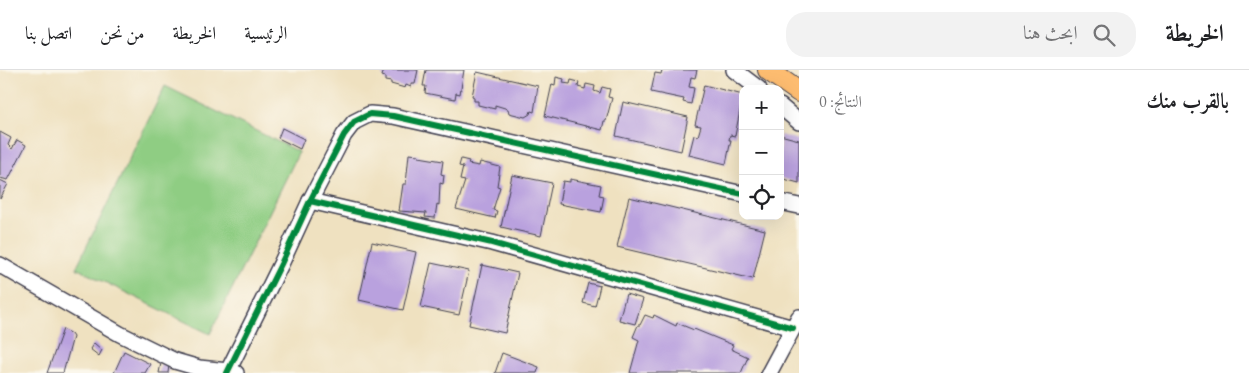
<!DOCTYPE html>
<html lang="ar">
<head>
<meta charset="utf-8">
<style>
	:root { --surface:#fff; --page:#f2f2f2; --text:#202124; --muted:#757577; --line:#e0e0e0 }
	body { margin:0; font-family:"EB Garamond",Amiri,serif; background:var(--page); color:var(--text); direction:rtl }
	.controls { position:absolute; right:15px; top:15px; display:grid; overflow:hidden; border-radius:10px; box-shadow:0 5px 20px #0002 }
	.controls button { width:45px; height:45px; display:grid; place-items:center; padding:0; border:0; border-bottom:1px solid var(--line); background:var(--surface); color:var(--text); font:25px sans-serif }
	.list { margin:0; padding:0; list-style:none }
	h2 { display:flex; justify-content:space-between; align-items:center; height:65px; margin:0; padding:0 20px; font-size:21px }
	h2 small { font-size:16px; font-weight:400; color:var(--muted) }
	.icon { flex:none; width:28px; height:28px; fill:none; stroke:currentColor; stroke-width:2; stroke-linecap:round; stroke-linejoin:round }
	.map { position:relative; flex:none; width:799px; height:303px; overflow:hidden; direction:ltr }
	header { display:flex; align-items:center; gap:30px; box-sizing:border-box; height:70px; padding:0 25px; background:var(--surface); border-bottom:1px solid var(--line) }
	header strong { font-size:24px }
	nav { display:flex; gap:28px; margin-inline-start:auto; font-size:18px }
	.search { width:350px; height:45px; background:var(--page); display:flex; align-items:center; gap:12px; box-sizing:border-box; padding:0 18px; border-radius:20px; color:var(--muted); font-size:19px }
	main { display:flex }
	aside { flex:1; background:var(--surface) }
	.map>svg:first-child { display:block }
	.green { fill:#8fcd83; stroke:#58785f }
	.building { fill:#b9a1de }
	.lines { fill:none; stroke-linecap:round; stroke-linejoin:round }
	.minor-casing { stroke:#413f4f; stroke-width:18 }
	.major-casing { stroke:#413f4f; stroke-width:22 }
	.minor { stroke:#fff; stroke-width:15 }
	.major { stroke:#fdbc6f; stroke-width:20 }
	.cycleway-casing { stroke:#fbf7ec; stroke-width:9 }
	.cycleway { stroke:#00873e; stroke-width:6 }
</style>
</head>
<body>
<header>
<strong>الخريطة</strong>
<div class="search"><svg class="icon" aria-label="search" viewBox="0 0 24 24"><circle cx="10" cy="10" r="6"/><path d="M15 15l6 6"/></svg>ابحث هنا</div>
<nav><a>الرئيسية</a><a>الخريطة</a><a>من نحن</a><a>اتصل بنا</a></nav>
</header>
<main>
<aside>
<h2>بالقرب منك<small>النتائج: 0</small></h2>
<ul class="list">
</ul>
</aside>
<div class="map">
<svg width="799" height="303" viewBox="0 0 799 303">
	<rect width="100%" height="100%" fill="#fbf7ec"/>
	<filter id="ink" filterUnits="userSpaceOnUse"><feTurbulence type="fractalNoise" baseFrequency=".02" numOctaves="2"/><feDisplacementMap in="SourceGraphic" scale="10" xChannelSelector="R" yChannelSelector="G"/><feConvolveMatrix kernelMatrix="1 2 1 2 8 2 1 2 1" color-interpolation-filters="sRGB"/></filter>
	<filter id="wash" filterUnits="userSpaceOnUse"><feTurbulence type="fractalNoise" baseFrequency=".0096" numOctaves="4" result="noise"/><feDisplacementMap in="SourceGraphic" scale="20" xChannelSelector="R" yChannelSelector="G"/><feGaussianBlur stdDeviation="1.12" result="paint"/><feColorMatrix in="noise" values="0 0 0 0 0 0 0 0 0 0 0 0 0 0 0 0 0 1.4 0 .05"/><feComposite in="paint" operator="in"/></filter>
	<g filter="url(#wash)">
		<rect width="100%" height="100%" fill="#efe1c0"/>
		<polygon class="green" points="165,16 299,82 210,264 76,198"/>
		<g id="blocks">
			<g class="building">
				<polygon points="384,0 418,0 415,14 411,14 411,17 406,15 405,18 391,14 391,12 385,11 385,7 382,6"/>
				<polygon points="426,0 464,0 460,24 456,23 455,29 425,23 426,16 423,16"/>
				<polygon points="662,0 697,0 695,8 691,7 689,17 694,18 691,34 683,32 684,29 651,22 655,3 661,4"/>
				<polygon points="477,2 538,16 534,42 531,41 530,44 525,47 509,43 508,39 495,35 495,39 478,35 478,31 474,31 474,27 472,26"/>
				<polygon points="556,7 564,9 563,13 570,14 571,10 579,12 578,17 585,19 586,14 595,16 594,21 600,23 602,17 610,19 608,27 612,28 606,51 604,51 602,60 545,46 552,14 555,15"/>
				<polygon points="704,15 743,25 735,66 730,65 729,70 731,70 726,94 689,85 694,65 698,66 701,56 695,55"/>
				<polygon points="623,32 688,47 681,81 616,66"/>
				<polygon points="282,58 304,69 300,79 278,68"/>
				<polygon points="0,62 11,68 8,75 12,79 17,70 26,75 8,110 0,108"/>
				<polygon points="780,65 799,70 799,113 780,108"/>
				<polygon points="409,84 419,85 419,87 443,91 441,104 444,105 443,114 440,113 439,135 437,134 435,148 425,147 426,143 399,141 403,114 406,114"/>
				<polygon points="461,89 469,91 468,94 479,96 480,92 500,97 497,116 500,117 493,140 497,141 495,148 456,139 465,111 460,110 463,97 459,96"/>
				<polygon points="512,105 552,113 541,166 501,157"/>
				<polygon points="570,109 601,115 599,125 604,126 601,142 559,134 563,111 570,112"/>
				<polygon points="0,110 8,114 0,129"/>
				<polygon points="629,127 765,160 753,209 617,177"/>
				<polygon points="372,172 416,182 403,240 359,230"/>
				<polygon points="431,193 469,201 459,245 421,237"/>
				<polygon points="482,195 518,203 505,263 469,255"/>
				<polygon points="588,213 600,216 595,236 583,233"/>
				<polygon points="626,224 643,229 635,254 619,250"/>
				<polygon points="645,245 653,248 654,245 676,256 677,253 694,260 694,259 733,275 731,279 748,287 741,303 630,303 639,270 633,267 638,255 640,255"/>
				<polygon points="63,259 71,264 73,267 63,303 47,303"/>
				<polygon points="94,273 102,280 99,286 90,279"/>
				<polygon points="124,281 150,294 145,303 114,303"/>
				<polygon points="502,283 539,297 537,303 495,303"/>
				<polygon points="161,293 169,295 168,303 159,303"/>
			</g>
		</g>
	</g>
	<g filter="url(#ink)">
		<use href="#blocks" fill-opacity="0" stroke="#413f4f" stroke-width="1"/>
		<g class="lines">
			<defs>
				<g id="minor">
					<polyline points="734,0 759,19"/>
					<polyline points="780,36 799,52"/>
					<polyline points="310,131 492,173 793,258"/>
					<polyline points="780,132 799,136"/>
					<polyline points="0,195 120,264 175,291 199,298 228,301 236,303"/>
					<polyline points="227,303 281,194 310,131 344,65 354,52 370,44 393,46 743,124"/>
					<polyline points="769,303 799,247"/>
				</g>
				<polyline id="major" points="768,0 799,22"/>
			</defs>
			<use href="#minor" class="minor-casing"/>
			<use href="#major" class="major-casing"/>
			<use href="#minor" class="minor"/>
			<use href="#major" class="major"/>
			<defs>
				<g id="cycleway">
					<polyline points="310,131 492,173 793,258"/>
					<polyline points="227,303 281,194 310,131 344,65 354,52 370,44 393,46 743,124"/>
				</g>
			</defs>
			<use href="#cycleway" class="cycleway-casing"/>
			<use href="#cycleway" class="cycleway"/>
		</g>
	</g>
</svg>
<div class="controls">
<button>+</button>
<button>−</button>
<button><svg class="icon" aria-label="locate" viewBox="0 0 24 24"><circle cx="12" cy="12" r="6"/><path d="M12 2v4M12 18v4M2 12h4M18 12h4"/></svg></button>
</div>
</div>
</main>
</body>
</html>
